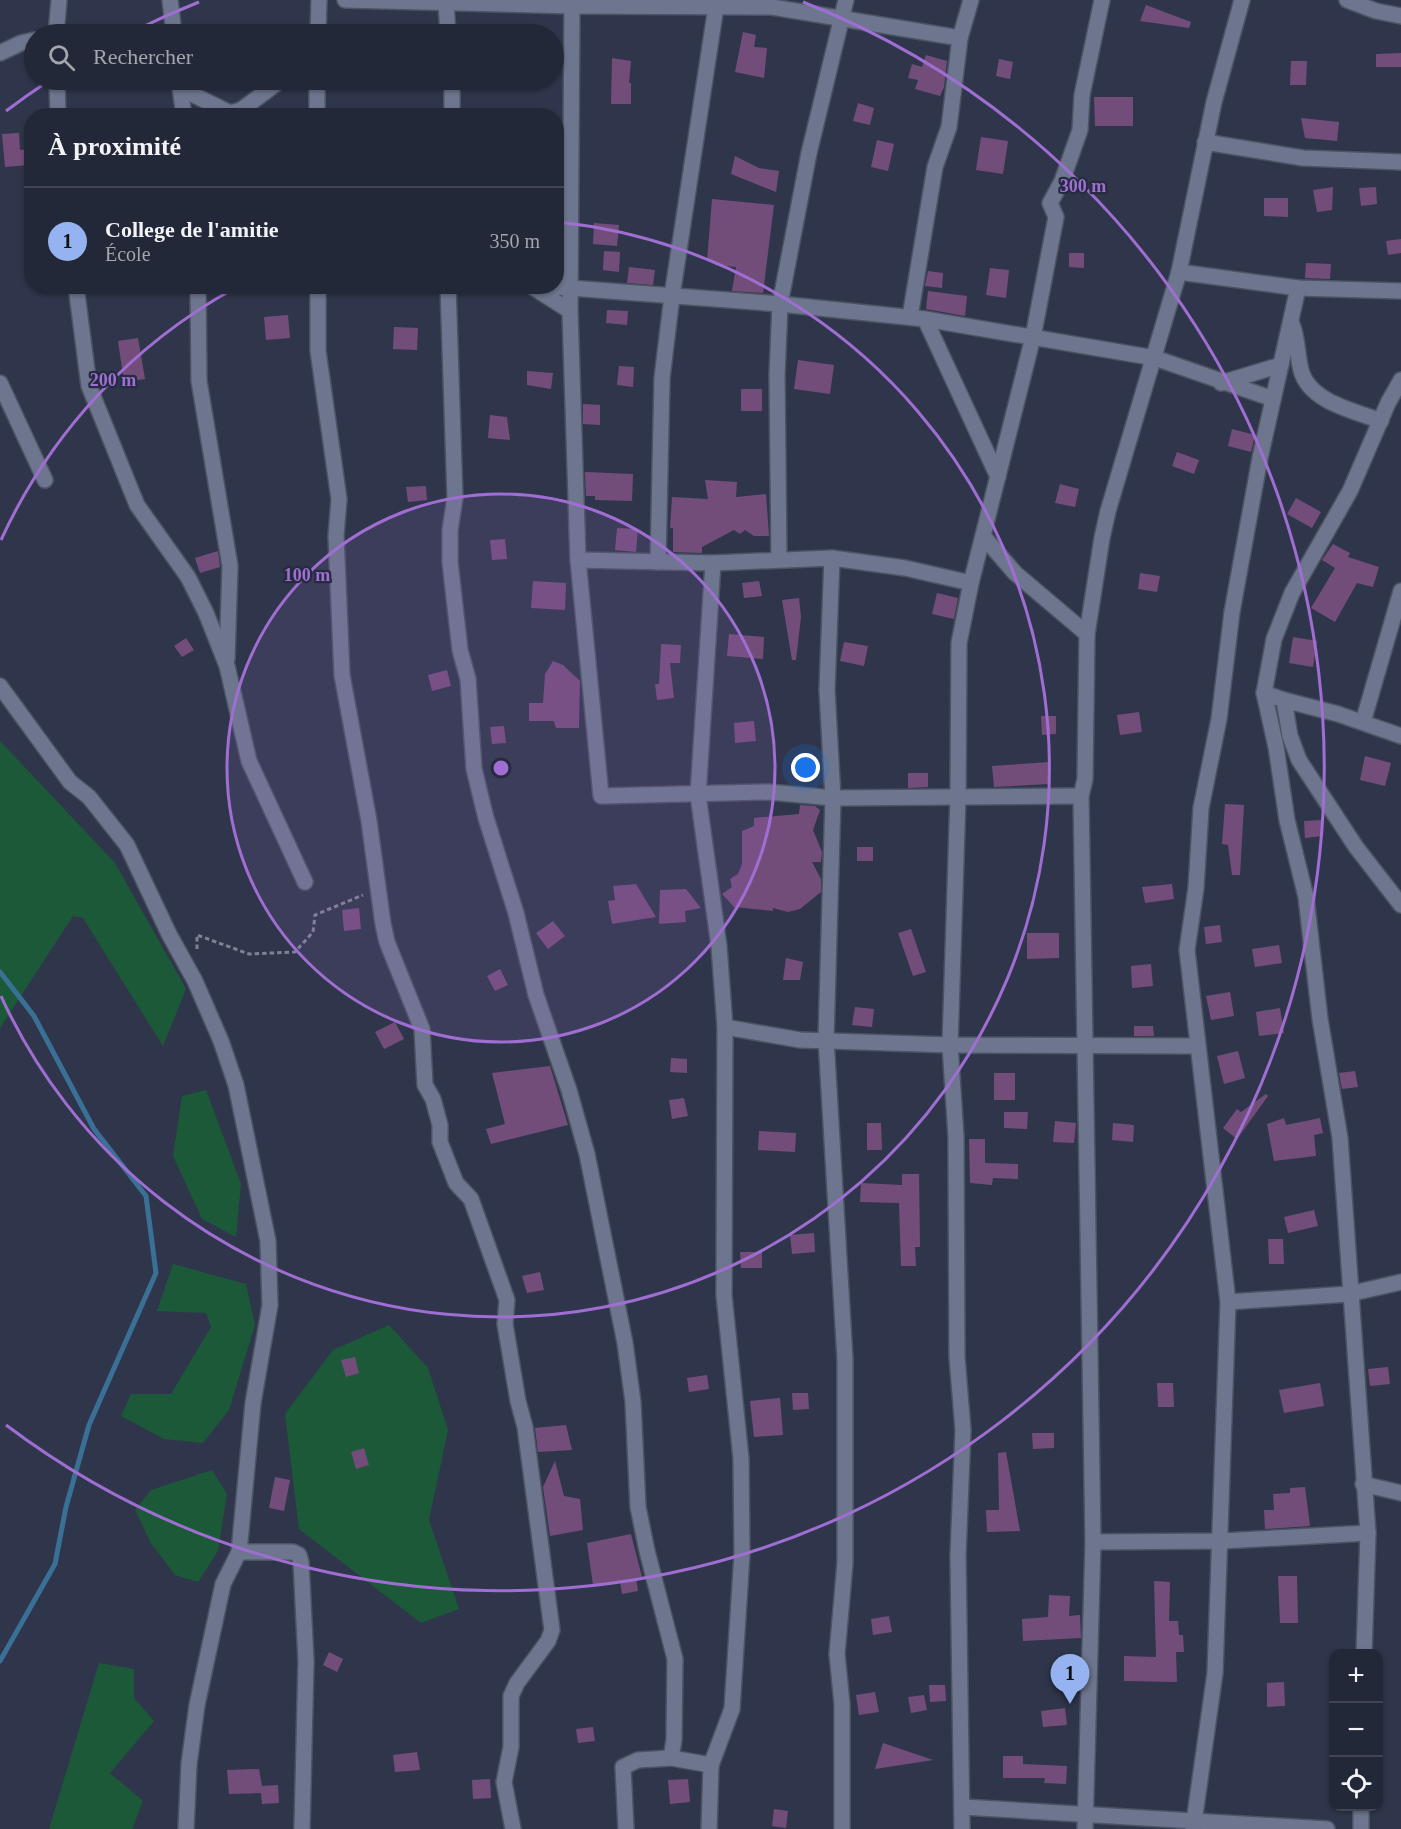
<!DOCTYPE html>
<html lang="fr">
<head>
<meta charset="utf-8">
<style>
	:root { --surface:#232838; --page:#2b3040; --text:#f1f3f6; --muted:#a3a6ae; --line:#404453; --accent:#95b2f1 }
	body { margin:0; font-family:"Times New Roman",serif; background:var(--page); color:var(--text) }
	.controls { position:absolute; right:18px; bottom:18px; display:grid; overflow:hidden; border-radius:12px; box-shadow:0 2px 4px #0004 }
	.controls button { width:54px; height:54px; display:grid; place-items:center; padding:0; border:0; border-bottom:2px solid var(--line); background:var(--surface); color:var(--text); font:30px sans-serif }
	.you { position:absolute; left:806px; top:768px; width:21px; height:21px; margin:-15px; border:4px solid #fff; border-radius:50%; background:#1a73e8; box-shadow:0 0 0 9px #1a73e833 }
	.badge { display:grid; place-items:center; width:39px; height:39px; border-radius:50%; background:var(--accent); color:#111; font-size:20px; font-weight:700 }
	.pin { position:absolute; translate:-50% -50px; filter:drop-shadow(0 2px 3px #0008) }
	.pin::after { content:''; position:absolute; top:32px; width:21px; height:18px; background:inherit; clip-path:polygon(0 0,100% 0,50% 100%) }
	.list { margin:0; padding:0; list-style:none }
	h2 { display:flex; justify-content:space-between; align-items:center; height:78px; margin:0; padding:0 24px; font-size:26px }
	h2 small { font-size:20px; font-weight:400; color:var(--muted) }
	.list li { display:grid; grid-template-columns:39px 1fr auto; gap:18px; align-items:center; box-sizing:border-box; height:108px; padding:0 24px; border-top:2px solid var(--line) }
	.list b { display:block; font-size:22px; white-space:nowrap }
	.list p { margin:0; font-size:20px; white-space:nowrap; color:var(--muted) }
	.list em { font-size:20px; font-style:normal; color:var(--muted) }
	.icon { flex:none; width:33px; height:33px; fill:none; stroke:currentColor; stroke-width:2; stroke-linecap:round; stroke-linejoin:round }
	.map { position:relative; flex:none; width:1401px; height:1829px; overflow:hidden }
	.search { position:absolute; background:var(--surface); box-shadow:0 2px 4px #0004; left:24px; top:24px; width:540px; height:66px; display:flex; align-items:center; gap:15px; box-sizing:border-box; padding:0 21px; border-radius:33px; color:var(--muted); font-size:22px }
	.panel { position:absolute; background:var(--surface); box-shadow:0 2px 4px #0004; left:24px; top:108px; width:540px; height:186px; border-radius:24px }
	.map>svg:first-child { display:block }
	.green { fill:#1b5939 }
	.lines { fill:none; stroke-linecap:round; stroke-linejoin:round }
	.stream { stroke:#3a7096; stroke-width:5 }
	.building { fill:#734d7a }
	.minor-casing { stroke:#4c5363; stroke-width:18 }
	.path { stroke:#7d8394; stroke-width:3; stroke-dasharray:4.5 3; stroke-linecap:butt }
	.minor { stroke:#6d768e; stroke-width:15 }
	.ring { fill:none; stroke:#a06ed2; stroke-width:3 }
	.centre { fill:#a06ed2; stroke:#252c40; stroke-width:3 }
	.ring-label { font-size:18px; text-anchor:middle; font-weight:bold; fill:#a06ed2; stroke:#252c40; stroke-width:4.5; stroke-linejoin:round; paint-order:stroke }
</style>
</head>
<body>
<div class="map">
<svg width="1401" height="1829" viewBox="0 0 1401 1829">
	<rect width="100%" height="100%" fill="#2f364b"/>
	<g class="green">
		<polygon points="0,741 115,863 186,989 163,1046 83,918 73,916 0,1028"/>
		<polygon points="206,1090 241,1184 236,1237 202,1219 173,1156 182,1096"/>
		<polygon points="173,1264 246,1284 255,1325 229,1410 203,1443 164,1439 121,1416 131,1394 171,1394 211,1327 206,1313 157,1311"/>
		<polygon points="389,1325 428,1368 448,1430 429,1520 459,1609 421,1623 299,1529 285,1414 333,1350"/>
		<polygon points="212,1470 227,1494 218,1551 198,1582 175,1575 151,1543 135,1510 151,1490"/>
		<polygon points="99,1663 134,1669 134,1698 154,1721 110,1773 143,1801 132,1829 49,1829"/>
	</g>
	<g class="lines">
		<polyline class="stream" points="0,972 34,1016 94,1129 146,1196 156,1273 89,1425 66,1507 55,1564 0,1661"/>
	</g>
	<g class="building">
		<polygon points="1146,5 1191,22 1189,28 1140,21"/>
		<polygon points="743,32 756,35 754,47 767,48 764,78 735,72"/>
		<polygon points="1401,53 1401,67 1376,67 1376,54"/>
		<polygon points="926,55 947,61 944,87 940,96 915,89 918,80 908,78 912,64 922,67"/>
		<polygon points="612,58 631,61 629,83 631,83 631,104 611,104"/>
		<polygon points="999,59 1013,62 1010,79 996,76"/>
		<polygon points="1291,61 1307,61 1306,85 1290,85"/>
		<polygon points="1094,97 1133,97 1133,126 1095,126"/>
		<polygon points="858,103 874,108 870,125 853,121"/>
		<polygon points="1301,118 1339,122 1337,141 1305,138"/>
		<polygon points="19,133 20,150 28,149 29,165 5,167 2,134"/>
		<polygon points="981,137 1008,141 1003,174 976,170"/>
		<polygon points="877,140 894,144 888,171 871,167"/>
		<polygon points="735,156 759,168 779,171 776,192 731,174"/>
		<polygon points="1333,187 1332,210 1317,212 1313,190"/>
		<polygon points="1376,187 1377,204 1361,206 1359,188"/>
		<polygon points="1264,198 1288,198 1288,217 1264,216"/>
		<polygon points="712,199 774,205 763,293 732,291 736,267 715,265 715,261 707,261"/>
		<polygon points="594,223 619,225 617,246 593,244"/>
		<polygon points="1401,239 1401,253 1388,255 1386,241"/>
		<polygon points="604,251 620,252 619,272 603,270"/>
		<polygon points="1069,253 1084,253 1084,268 1069,267"/>
		<polygon points="1306,263 1331,264 1330,279 1305,278"/>
		<polygon points="629,267 655,270 653,285 627,283"/>
		<polygon points="990,268 1009,270 1006,298 986,295"/>
		<polygon points="928,271 943,273 942,288 925,286"/>
		<polygon points="928,291 967,296 965,316 926,309"/>
		<polygon points="607,310 628,311 627,325 606,323"/>
		<polygon points="288,315 290,338 266,340 264,317"/>
		<polygon points="394,327 418,328 417,350 393,349"/>
		<polygon points="138,338 145,379 124,382 118,341"/>
		<polygon points="798,360 834,365 830,394 794,389"/>
		<polygon points="619,366 634,367 633,387 617,385"/>
		<polygon points="527,371 553,373 551,389 527,385"/>
		<rect x="741" y="389" width="21" height="22"/>
		<polygon points="583,404 600,405 600,425 583,424"/>
		<polygon points="490,415 507,417 510,440 488,438"/>
		<polygon points="1232,429 1255,435 1251,452 1228,446"/>
		<polygon points="1177,452 1199,460 1194,474 1172,466"/>
		<polygon points="585,472 633,474 632,501 595,500 595,496 586,496"/>
		<polygon points="705,480 737,482 736,497 766,494 769,536 754,536 745,530 740,534 734,530 702,547 702,553 673,552 673,528 670,528 672,497 708,499"/>
		<polygon points="1060,484 1079,489 1075,507 1055,503"/>
		<polygon points="426,486 427,500 408,502 406,487"/>
		<polygon points="1296,498 1321,512 1312,528 1287,514"/>
		<polygon points="617,528 638,529 636,552 615,550"/>
		<polygon points="505,539 507,559 492,560 490,540"/>
		<polygon points="1333,544 1350,553 1348,557 1379,567 1373,587 1357,583 1335,622 1311,608 1335,568 1322,560"/>
		<polygon points="218,551 220,567 200,573 195,558"/>
		<polygon points="1140,573 1160,576 1157,592 1138,589"/>
		<polygon points="533,581 566,583 565,610 531,608"/>
		<polygon points="759,581 762,596 744,598 742,583"/>
		<polygon points="937,593 958,598 954,619 932,614"/>
		<polygon points="799,598 801,617 796,660 792,660 782,600"/>
		<polygon points="729,634 764,637 763,659 727,656"/>
		<polygon points="1293,637 1317,641 1313,667 1289,663"/>
		<polygon points="186,638 194,650 182,657 174,646"/>
		<polygon points="844,642 868,646 864,666 840,661"/>
		<polygon points="661,644 681,645 680,663 670,663 674,698 657,700 655,684 659,684"/>
		<polygon points="553,661 563,665 580,681 579,728 556,728 554,721 529,721 529,703 543,703 545,674"/>
		<polygon points="447,670 451,686 432,691 428,675"/>
		<polygon points="1139,712 1142,732 1120,735 1117,715"/>
		<polygon points="1041,716 1056,716 1056,734 1042,735"/>
		<polygon points="754,721 756,741 735,743 734,723"/>
		<polygon points="504,726 506,743 492,744 490,727"/>
		<polygon points="1365,756 1391,763 1385,786 1360,780"/>
		<polygon points="1049,762 1050,784 994,787 992,766"/>
		<polygon points="908,773 928,773 928,787 908,788"/>
		<polygon points="1225,804 1244,805 1240,875 1232,875 1228,845 1222,844"/>
		<polygon points="800,805 815,806 820,810 813,830 822,852 821,862 812,862 821,879 821,892 800,909 788,912 773,908 773,911 734,907 722,894 732,887 730,879 738,874 742,864 742,831 754,826 754,818 799,814"/>
		<polygon points="1322,820 1323,836 1305,838 1304,821"/>
		<rect x="857" y="847" width="16" height="14"/>
		<polygon points="636,884 656,917 612,924 608,901 615,900 613,886"/>
		<polygon points="1172,884 1174,899 1145,903 1142,887"/>
		<polygon points="686,889 701,908 685,911 686,922 659,924 660,890"/>
		<polygon points="359,908 361,929 344,931 342,910"/>
		<polygon points="553,921 565,936 548,949 536,933"/>
		<polygon points="1220,925 1222,942 1206,944 1204,927"/>
		<polygon points="911,929 926,972 913,976 898,933"/>
		<polygon points="1027,933 1059,933 1059,958 1027,959"/>
		<polygon points="1279,945 1282,963 1255,967 1252,949"/>
		<polygon points="786,958 803,962 800,980 783,980"/>
		<polygon points="1151,964 1153,986 1132,988 1131,966"/>
		<polygon points="500,969 508,985 495,991 487,976"/>
		<polygon points="1230,992 1234,1016 1211,1020 1206,996"/>
		<polygon points="855,1007 874,1009 872,1027 852,1025"/>
		<polygon points="1280,1008 1284,1033 1259,1036 1256,1012"/>
		<polygon points="395,1022 404,1039 384,1049 375,1032"/>
		<polygon points="1134,1026 1153,1026 1154,1036 1134,1036"/>
		<polygon points="1238,1051 1245,1078 1224,1084 1217,1056"/>
		<polygon points="671,1058 687,1059 687,1073 670,1072"/>
		<polygon points="550,1066 568,1125 491,1144 486,1129 505,1124 492,1073"/>
		<polygon points="1355,1071 1358,1087 1342,1089 1339,1073"/>
		<rect x="994" y="1073" width="21" height="27"/>
		<polygon points="1266,1094 1268,1096 1237,1139 1223,1128 1237,1109 1241,1112"/>
		<polygon points="684,1098 688,1116 672,1119 669,1100"/>
		<polygon points="1004,1112 1028,1112 1027,1129 1004,1128"/>
		<polygon points="1284,1118 1286,1125 1320,1118 1323,1133 1314,1135 1316,1156 1274,1161 1267,1124"/>
		<polygon points="1055,1121 1076,1123 1074,1143 1053,1142"/>
		<polygon points="867,1123 881,1123 882,1150 867,1150"/>
		<polygon points="1113,1123 1134,1125 1133,1142 1112,1140"/>
		<polygon points="759,1131 796,1133 795,1152 758,1150"/>
		<polygon points="969,1139 985,1139 985,1163 1018,1164 1018,1179 993,1178 992,1185 970,1183"/>
		<polygon points="902,1174 919,1174 920,1247 915,1247 916,1266 901,1266 899,1203 860,1202 861,1183 902,1185"/>
		<polygon points="1314,1210 1318,1226 1288,1233 1284,1217"/>
		<polygon points="814,1233 815,1252 792,1254 790,1235"/>
		<polygon points="1268,1239 1283,1239 1284,1264 1269,1264"/>
		<polygon points="740,1252 762,1252 762,1268 741,1268"/>
		<polygon points="540,1272 544,1290 527,1293 522,1276"/>
		<polygon points="355,1357 359,1373 346,1377 341,1360"/>
		<polygon points="1388,1367 1390,1384 1370,1386 1368,1369"/>
		<polygon points="707,1375 709,1389 689,1392 687,1378"/>
		<polygon points="1157,1383 1173,1383 1174,1407 1158,1407"/>
		<polygon points="1320,1383 1324,1406 1284,1413 1279,1390"/>
		<polygon points="792,1393 808,1393 809,1409 793,1410"/>
		<polygon points="780,1398 783,1435 754,1437 750,1401"/>
		<polygon points="566,1425 572,1450 538,1452 535,1428"/>
		<polygon points="1032,1433 1054,1433 1054,1448 1033,1449"/>
		<polygon points="364,1448 369,1465 356,1469 351,1452"/>
		<polygon points="1006,1452 1020,1531 987,1532 986,1510 999,1510 998,1453"/>
		<polygon points="555,1461 564,1496 580,1499 583,1530 550,1536 543,1487"/>
		<polygon points="275,1477 290,1480 284,1511 269,1508"/>
		<polygon points="1305,1487 1310,1526 1265,1529 1264,1510 1274,1510 1273,1494 1290,1493 1290,1488"/>
		<polygon points="631,1534 642,1577 636,1578 638,1591 622,1594 620,1581 593,1585 587,1543"/>
		<polygon points="1278,1576 1297,1576 1298,1623 1280,1623"/>
		<polygon points="1154,1581 1170,1582 1169,1621 1178,1621 1179,1635 1183,1635 1184,1652 1176,1652 1177,1682 1124,1681 1124,1656 1156,1657"/>
		<polygon points="1049,1595 1070,1596 1069,1616 1080,1615 1081,1638 1023,1641 1022,1619 1048,1617"/>
		<polygon points="889,1616 892,1632 873,1635 871,1619"/>
		<polygon points="329,1652 343,1659 337,1672 323,1665"/>
		<polygon points="1284,1682 1285,1706 1267,1707 1267,1683"/>
		<polygon points="929,1685 945,1685 946,1701 930,1702"/>
		<polygon points="875,1692 879,1712 859,1715 856,1695"/>
		<polygon points="924,1695 927,1710 911,1713 908,1697"/>
		<polygon points="1065,1708 1067,1725 1043,1727 1041,1711"/>
		<polygon points="593,1727 595,1741 578,1743 576,1729"/>
		<polygon points="883,1743 933,1760 875,1769"/>
		<polygon points="417,1752 420,1770 395,1772 393,1755"/>
		<polygon points="1003,1756 1023,1756 1023,1764 1067,1766 1066,1784 1044,1783 1045,1778 1003,1778"/>
		<polygon points="259,1769 262,1786 278,1785 279,1803 262,1804 261,1793 229,1794 227,1770"/>
		<polygon points="490,1779 491,1798 473,1799 472,1780"/>
		<polygon points="688,1779 690,1802 670,1804 668,1780"/>
		<polygon points="774,1809 788,1811 786,1828 772,1826"/>
	</g>
	<g class="lines">
		<defs>
			<g id="minor">
				<polyline points="170,0 174,34"/>
				<polyline points="345,0 572,6 772,7 960,38"/>
				<polyline points="572,0 570,311 578,560 601,796 769,792 833,798 1081,796"/>
				<polyline points="1347,0 1376,11 1401,16"/>
				<polyline points="446,3 448,34"/>
				<polyline points="56,34 59,0"/>
				<polyline points="318,34 319,0"/>
				<polyline points="0,53 21,43 34,40"/>
				<polyline points="57,80 58,116"/>
				<polyline points="179,80 184,116"/>
				<polyline points="317,80 317,116"/>
				<polyline points="452,80 452,116"/>
				<polyline points="180,88 230,113 245,116"/>
				<polyline points="230,113 241,110 281,80"/>
				<polyline points="1205,142 1303,158 1401,162"/>
				<polyline points="1179,272 1298,288 1401,291"/>
				<polyline points="76,286 89,386 137,505 188,577 206,613 227,666 249,761 305,882"/>
				<polyline points="198,286 199,381 230,566 227,659"/>
				<polyline points="318,286 318,351 339,499 336,536 342,675 369,821 383,924 387,942 422,1029 425,1085 433,1099 440,1125 440,1142 456,1183 471,1199 507,1300 505,1324 518,1401 525,1427 552,1630 548,1641 517,1683 511,1696 511,1747 504,1782 513,1829"/>
				<polyline points="448,286 455,498 450,530 450,562 460,650 468,679 474,769 486,818 516,913 536,995 569,1090 587,1154 625,1343 633,1402 638,1507 647,1551 675,1659 674,1740 671,1758 711,1765 709,1829"/>
				<polyline points="531,286 570,311"/>
				<polyline points="544,286 780,304 925,319 1155,358 1273,399"/>
				<polyline points="910,317 935,167 949,127 960,38 971,0"/>
				<polyline points="925,319 998,477"/>
				<path d="M1292,324C1298,339 1297,355 1301,370C1309,402 1355,411 1381,421"/>
				<polyline points="0,383 45,480"/>
				<polyline points="1221,383 1281,365"/>
				<polyline points="983,536 1015,573 1087,634"/>
				<polyline points="832,558 827,690 833,798 826,1039 845,1359 845,1563 837,1654 842,1704 842,1829"/>
				<polyline points="779,559 777,375 780,304 809,153 846,0"/>
				<polyline points="578,560 713,563 832,558 905,568 971,583"/>
				<polyline points="658,562 662,378 672,296 717,0"/>
				<polyline points="0,686 70,782 89,797 127,845 169,934 195,981 221,1041 236,1085 268,1241 270,1305 253,1403 239,1552 223,1584 197,1705 189,1764 186,1829"/>
				<polyline points="1264,693 1284,700 1290,736 1299,760 1356,847 1401,905"/>
				<polyline points="1284,700 1338,714 1401,736"/>
				<polyline points="1363,722 1401,591"/>
				<polyline points="725,1027 800,1040 950,1045 1197,1046"/>
				<polyline points="1228,1302 1349,1294 1401,1282"/>
				<polyline points="1363,1484 1401,1493"/>
				<polyline points="1093,1542 1222,1541 1368,1533"/>
				<polyline points="239,1552 293,1552 299,1555 301,1562 306,1661 302,1829"/>
				<polyline points="1364,1654 1368,1533 1340,1138 1320,1019 1306,897 1287,820 1276,747 1264,693 1274,639 1292,593 1350,491 1388,403 1401,380"/>
				<polyline points="711,1765 732,1709 742,1554 741,1459 724,1295 725,1027 719,946 698,795 713,563"/>
				<polyline points="963,1807 1327,1829"/>
				<polyline points="626,1829 623,1767 638,1760 671,1758"/>
				<polyline points="962,1829 958,1556 963,1430 957,1357 956,1137 950,1045 958,796 959,643 971,583 1033,337 1056,217 1050,203 1062,181 1080,130 1082,95 1102,0"/>
				<polyline points="1085,1829 1093,1542 1081,796 1085,779 1087,634 1102,538 1108,511 1179,272 1214,102 1242,0"/>
				<polyline points="1193,1829 1215,1673 1228,1302 1187,950 1196,888 1201,808 1219,719 1232,612 1260,458 1298,288"/>
				<polyline points="1361,1829 1361,1806"/>
			</g>
		</defs>
		<use href="#minor" class="minor-casing"/>
		<polyline class="path" points="197,949 197,935 249,954 295,952 313,932 315,915 363,895"/>
		<use href="#minor" class="minor"/>
	</g>
	<circle cx="501" cy="768" r="274" fill="#a06ed2" fill-opacity=".12"/>
	<g class="ring">
		<circle cx="501" cy="768" r="274"/>
		<path d="M1 540A549 549 0 0 1 235 288M558 222A549 549 0 1 1 1 996"/>
		<path d="M6 111A823 823 0 0 1 47 82M134 31A823 823 0 0 1 199 2M803 2A823 823 0 1 1 6 1425"/>
	</g>
	<circle cx="501" cy="768" r="9" class="centre"/>
	<g class="ring-label">
		<text x="1083" y="192">300 m</text>
		<text x="113" y="386">200 m</text>
		<text x="307" y="581">100 m</text>
	</g>
</svg>
<div class="controls">
<button>+</button>
<button>−</button>
<button><svg class="icon" aria-label="locate" viewBox="0 0 24 24"><circle cx="12" cy="12" r="6"/><path d="M12 2v4M12 18v4M2 12h4M18 12h4"/></svg></button>
</div>
<div class="you"></div>
<div class="pin badge" style="left:1070px;top:1704px">1</div>
<div class="search"><svg class="icon" aria-label="search" viewBox="0 0 24 24"><circle cx="10" cy="10" r="6"/><path d="M15 15l6 6"/></svg>Rechercher</div>
<section class="panel">
<h2>À proximité<small></small></h2>
<ul class="list">
<li><span class="badge">1</span><div><b>College de l'amitie</b><p>École</p></div><em>350 m</em></li>
</ul>
</section>
</div>
</body>
</html>
